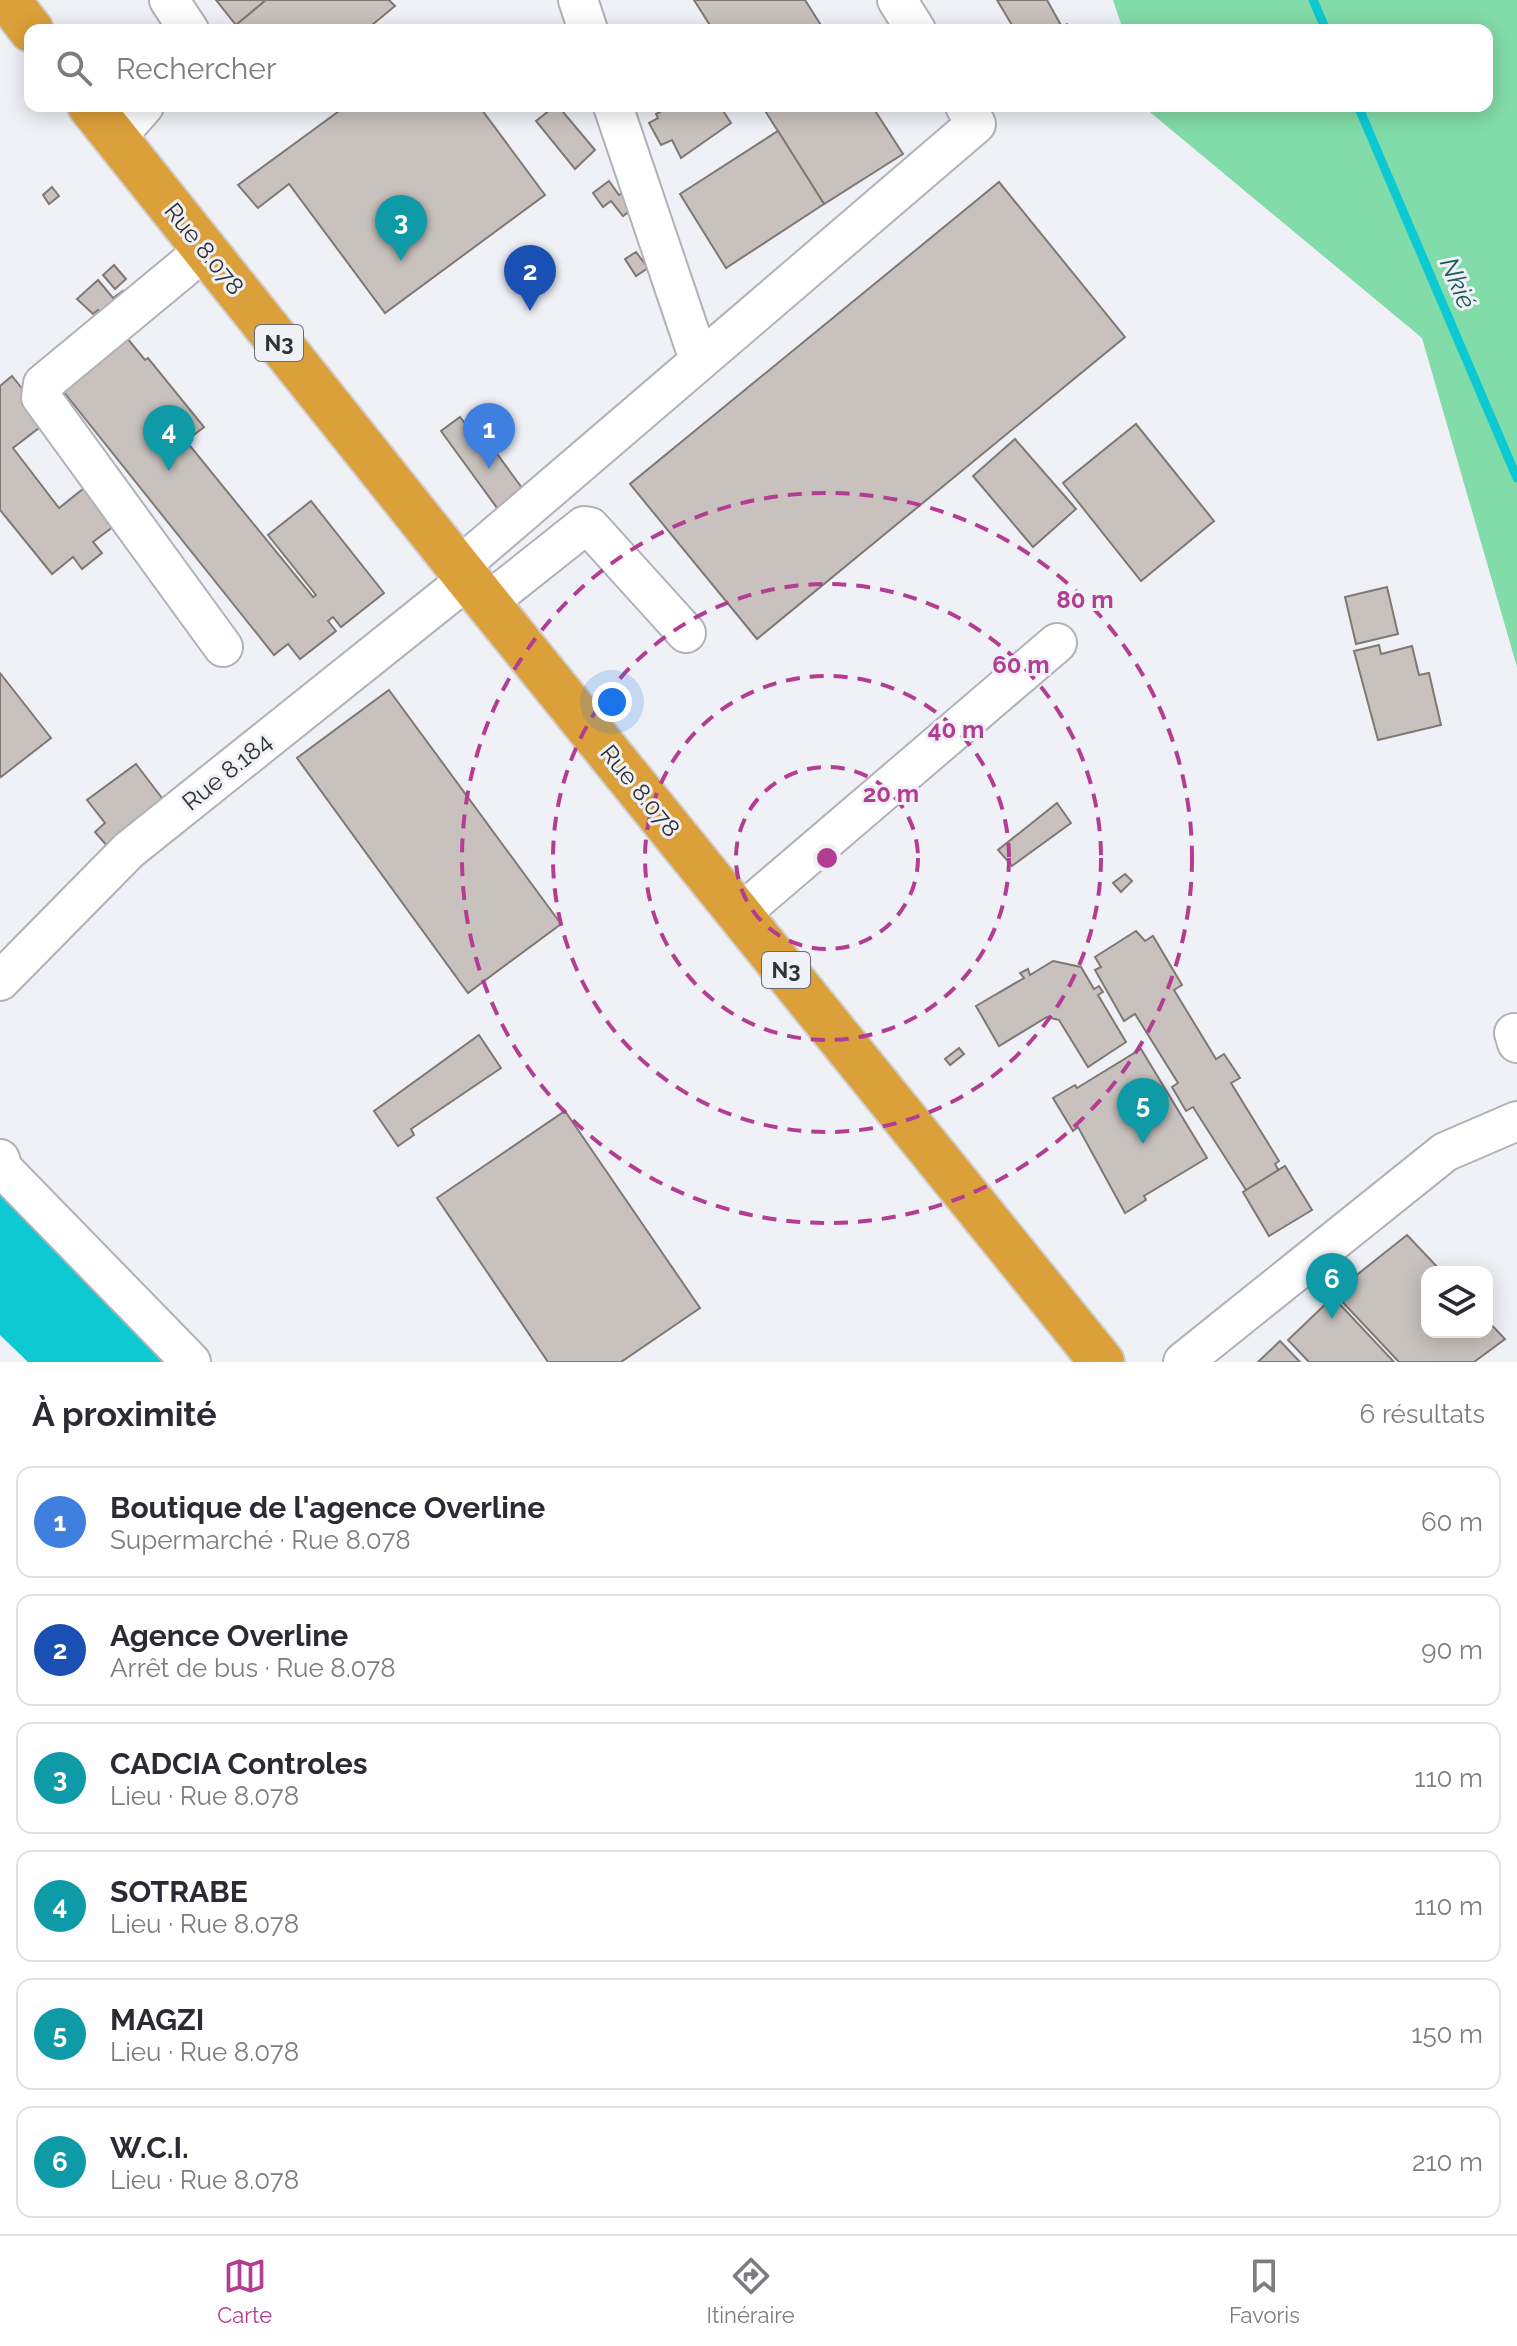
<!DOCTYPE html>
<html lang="fr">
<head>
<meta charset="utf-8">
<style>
	:root { --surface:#fff; --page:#f2f2f3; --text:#2b2b33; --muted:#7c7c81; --line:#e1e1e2; --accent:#b43d94 }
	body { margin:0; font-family:Raleway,sans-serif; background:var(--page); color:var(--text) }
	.controls { position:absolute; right:24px; bottom:24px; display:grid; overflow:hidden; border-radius:16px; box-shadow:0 4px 20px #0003 }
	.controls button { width:72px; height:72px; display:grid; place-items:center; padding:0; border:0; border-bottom:2px solid var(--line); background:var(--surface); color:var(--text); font:40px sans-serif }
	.you { position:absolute; left:612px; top:702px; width:28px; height:28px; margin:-20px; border:6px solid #fff; border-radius:50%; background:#1a73e8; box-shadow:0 0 0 12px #1a73e833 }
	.badge { display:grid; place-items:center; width:52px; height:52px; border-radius:50%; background:var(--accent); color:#fff; font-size:26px; font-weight:700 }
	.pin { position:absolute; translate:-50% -66px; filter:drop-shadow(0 2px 4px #0008) }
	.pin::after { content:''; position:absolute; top:42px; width:28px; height:24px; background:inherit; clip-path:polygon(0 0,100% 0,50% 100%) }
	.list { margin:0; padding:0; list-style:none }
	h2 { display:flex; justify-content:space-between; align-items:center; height:104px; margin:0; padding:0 32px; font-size:34px }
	h2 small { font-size:26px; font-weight:400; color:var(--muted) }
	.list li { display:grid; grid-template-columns:52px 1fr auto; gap:24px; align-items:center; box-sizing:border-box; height:112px; margin:0 16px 16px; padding:0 16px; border:2px solid var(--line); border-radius:16px }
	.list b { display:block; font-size:30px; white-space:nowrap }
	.list p { margin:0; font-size:26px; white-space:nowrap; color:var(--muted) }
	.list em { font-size:26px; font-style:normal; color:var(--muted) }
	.icon { flex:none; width:44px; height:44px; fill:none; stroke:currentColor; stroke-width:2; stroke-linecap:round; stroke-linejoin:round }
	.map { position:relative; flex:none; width:1517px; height:1362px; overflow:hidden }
	.search { position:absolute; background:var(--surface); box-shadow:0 4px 20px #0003; left:24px; right:24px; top:24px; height:88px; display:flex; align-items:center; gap:20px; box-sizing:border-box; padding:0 28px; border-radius:16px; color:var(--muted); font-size:30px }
	.sheet { height:872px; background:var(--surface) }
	nav { display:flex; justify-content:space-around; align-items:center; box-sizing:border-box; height:112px; border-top:2px solid var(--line); background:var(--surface); font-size:22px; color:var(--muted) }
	nav a { display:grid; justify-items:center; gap:4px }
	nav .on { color:var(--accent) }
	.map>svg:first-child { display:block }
	.green { fill:#82dca9 }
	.water { fill:#0dc9d2 }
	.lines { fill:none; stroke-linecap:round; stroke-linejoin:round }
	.stream { stroke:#0dc9d2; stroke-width:9 }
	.building { fill:#c8c1bd; stroke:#7f7975; stroke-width:2 }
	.minor-casing { stroke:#b0b2b8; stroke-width:42 }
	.highway-casing { stroke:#cecece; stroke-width:48 }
	.minor { stroke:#fff; stroke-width:38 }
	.highway { stroke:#dca03a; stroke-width:44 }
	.ring { fill:none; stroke:#b43d94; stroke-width:4; stroke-dasharray:14 10 }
	.labels { text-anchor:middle; stroke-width:6; stroke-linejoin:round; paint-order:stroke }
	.shield { fill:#eff1f7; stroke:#6a6b6e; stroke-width:2 }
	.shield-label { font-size:22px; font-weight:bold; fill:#313234 }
	.street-label { font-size:24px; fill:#313234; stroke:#eff1f7 }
	.water-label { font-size:26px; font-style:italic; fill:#195a5d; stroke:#eff1f7 }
	.centre { fill:#b43d94; stroke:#eff1f7; stroke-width:4 }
	.ring-label { font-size:24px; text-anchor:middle; font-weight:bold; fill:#b43d94; stroke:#eff1f7; stroke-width:6; stroke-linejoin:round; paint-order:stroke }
</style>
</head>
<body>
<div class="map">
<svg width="1517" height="1362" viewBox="0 0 1517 1362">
	<rect width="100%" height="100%" fill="#eff1f7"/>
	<polygon class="green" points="1113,0 1517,0 1517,667 1422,338 1151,113 1148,106 1487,106 1487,30 1123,30"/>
	<polygon class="water" points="0,1186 162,1362 28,1362 0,1335"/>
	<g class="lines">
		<g class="stream">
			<polyline points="1313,0 1326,30"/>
			<polyline points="1358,106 1517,478"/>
		</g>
	</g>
	<g class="building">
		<polygon points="216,0 266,0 236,25"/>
		<polygon points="266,0 389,0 395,6 366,30 241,30 236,25"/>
		<polygon points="694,0 805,0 824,30 713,30"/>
		<polygon points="997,0 1047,0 1062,27 1067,24 1071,30 1015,30"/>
		<polygon points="346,106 479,106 545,195 385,313 289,184 258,208 238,185"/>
		<polygon points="555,106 558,106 595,150 575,169 536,121"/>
		<polygon points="671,106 720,106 731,123 681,158 672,140 661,145 649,123 658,118 656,114"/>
		<polygon points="762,106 872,106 903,154 824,204"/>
		<polygon points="778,131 824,204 726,268 680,194"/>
		<polygon points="609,181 619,195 629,188 640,203 623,216 611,201 603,207 593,193"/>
		<polygon points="999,182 1125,337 757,639 630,484"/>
		<polygon points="52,187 59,196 49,204 43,195"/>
		<polygon points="636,252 648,268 636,276 625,259"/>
		<polygon points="114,265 126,279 115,289 103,275"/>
		<polygon points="98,280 113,298 123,291 133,305 110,324 98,310 93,314 77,299"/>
		<polygon points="127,338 145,360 148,358 204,427 186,441 313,597 316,595 268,535 311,501 384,593 341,627 333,617 328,621 336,631 300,659 288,644 274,655 63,391"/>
		<polygon points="12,376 48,421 13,448 59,508 88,485 118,523 93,542 102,553 82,569 73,557 52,574 0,510 0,386"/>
		<polygon points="460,417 480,442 492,447 525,492 500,512 441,431"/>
		<polygon points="1136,424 1214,521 1141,581 1063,483"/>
		<polygon points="1015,439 1076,509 1033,547 973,476"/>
		<polygon points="1387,587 1398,634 1356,644 1345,597"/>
		<polygon points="1379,645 1381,654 1412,646 1419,675 1429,673 1441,725 1378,740 1354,651"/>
		<polygon points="0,673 51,738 1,777 0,775"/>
		<polygon points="389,690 561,924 468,993 297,758"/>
		<polygon points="136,764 165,802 107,846 95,832 105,823 87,800"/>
		<polygon points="1057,803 1071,823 1012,866 998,850"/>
		<polygon points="1125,874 1132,881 1121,892 1113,883"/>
		<polygon points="1136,931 1145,941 1153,936 1182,985 1174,990 1216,1059 1224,1054 1240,1078 1231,1083 1279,1161 1275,1164 1279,1171 1246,1190 1193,1107 1186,1111 1172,1087 1178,1083 1135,1014 1124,1021 1095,970 1101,967 1095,957"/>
		<polygon points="1053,961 1081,967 1094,989 1099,986 1103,992 1098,995 1126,1042 1088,1067 1059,1020 1047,1017 999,1046 976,1006 1024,978 1020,973 1028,969 1030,975"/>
		<polygon points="479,1035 501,1068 411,1129 414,1135 398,1146 374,1111"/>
		<polygon points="959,1048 964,1054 950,1065 945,1059"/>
		<polygon points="1141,1049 1207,1158 1144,1196 1146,1200 1125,1213 1078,1127 1073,1131 1053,1098 1075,1085 1077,1088"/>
		<polygon points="565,1111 700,1308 621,1362 548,1362 437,1198"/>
		<polygon points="1285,1166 1312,1210 1269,1236 1243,1192"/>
		<polygon points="1407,1235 1442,1272 1427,1272 1427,1332 1487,1332 1487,1320 1505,1339 1474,1362 1399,1362 1334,1293"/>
		<polygon points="1333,1297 1394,1362 1309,1362 1288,1340"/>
		<polygon points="1280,1341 1300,1362 1258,1362"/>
	</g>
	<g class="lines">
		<defs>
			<g id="minor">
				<polyline points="169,0 189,30"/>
				<polyline points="578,0 588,30"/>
				<polyline points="897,0 916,30"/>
				<polyline points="613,106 699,360"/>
				<polyline points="115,139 144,106"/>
				<polyline points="205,250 43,384 41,397 223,647"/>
				<polyline points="459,567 976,124 965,106"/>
				<polyline points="487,603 584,526 590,527 686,633"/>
				<polyline points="740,914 1057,643"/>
				<polyline points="0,981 129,850 468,579"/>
				<polyline points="1514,1033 1517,1043"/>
				<polyline points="0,1159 3,1169 191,1362"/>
				<polyline points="1183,1362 1445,1152 1517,1121"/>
			</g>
			<g id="highway">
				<polyline points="8,0 31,30"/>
				<polyline points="90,106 468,579 1102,1362"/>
			</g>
		</defs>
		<use href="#minor" class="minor-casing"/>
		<use href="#highway" class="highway-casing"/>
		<use href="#minor" class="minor"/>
		<use href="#highway" class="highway"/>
	</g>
	<g class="ring">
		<circle cx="827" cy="858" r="91"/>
		<circle cx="827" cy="858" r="182"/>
		<circle cx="827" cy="858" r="274"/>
		<circle cx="827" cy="858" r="365"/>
	</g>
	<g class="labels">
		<g class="shield">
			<rect x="255" y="325" width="48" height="36" rx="6"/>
			<rect x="762" y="952" width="48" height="36" rx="6"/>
		</g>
		<g class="shield-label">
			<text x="279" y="351">N3</text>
			<text x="786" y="978">N3</text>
		</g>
		<g class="street-label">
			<text transform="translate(204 249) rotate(51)" y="8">Rue 8.078</text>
			<text transform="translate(227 772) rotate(-39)" y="8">Rue 8.184</text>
			<text transform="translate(640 791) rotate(51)" y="8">Rue 8.078</text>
		</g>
		<g class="water-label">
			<text transform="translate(1458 283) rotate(67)" y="9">Nkié</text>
		</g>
	</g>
	<circle cx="827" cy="858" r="12" class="centre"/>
	<g class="ring-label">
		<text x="1085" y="608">80 m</text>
		<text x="1021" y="673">60 m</text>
		<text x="956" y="738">40 m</text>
		<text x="891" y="802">20 m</text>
	</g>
</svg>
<div class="controls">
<button><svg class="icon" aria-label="layers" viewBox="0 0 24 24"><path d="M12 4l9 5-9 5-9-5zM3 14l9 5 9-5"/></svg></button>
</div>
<div class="you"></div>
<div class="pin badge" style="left:489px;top:469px;background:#3f7fe0">1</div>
<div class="pin badge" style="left:530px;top:311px;background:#1a4fb4">2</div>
<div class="pin badge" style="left:401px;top:261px;background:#0f9aa8">3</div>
<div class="pin badge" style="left:169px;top:471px;background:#0f9aa8">4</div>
<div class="pin badge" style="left:1143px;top:1144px;background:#0f9aa8">5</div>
<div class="pin badge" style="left:1332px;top:1319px;background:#0f9aa8">6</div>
<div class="search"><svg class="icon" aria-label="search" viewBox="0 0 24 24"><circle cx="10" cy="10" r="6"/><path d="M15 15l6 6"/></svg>Rechercher</div>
</div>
<section class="sheet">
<h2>À proximité<small>6 résultats</small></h2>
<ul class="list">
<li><span class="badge" style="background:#3f7fe0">1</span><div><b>Boutique de l'agence Overline</b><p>Supermarché · Rue 8.078</p></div><em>60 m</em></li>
<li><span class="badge" style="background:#1a4fb4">2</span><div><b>Agence Overline</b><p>Arrêt de bus · Rue 8.078</p></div><em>90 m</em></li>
<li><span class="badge" style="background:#0f9aa8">3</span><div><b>CADCIA Controles</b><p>Lieu · Rue 8.078</p></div><em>110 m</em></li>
<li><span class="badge" style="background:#0f9aa8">4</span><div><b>SOTRABE</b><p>Lieu · Rue 8.078</p></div><em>110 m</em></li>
<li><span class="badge" style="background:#0f9aa8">5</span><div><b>MAGZI</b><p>Lieu · Rue 8.078</p></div><em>150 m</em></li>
<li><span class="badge" style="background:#0f9aa8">6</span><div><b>W.C.I.</b><p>Lieu · Rue 8.078</p></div><em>210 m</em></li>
</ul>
</section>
<nav>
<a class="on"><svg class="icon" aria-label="map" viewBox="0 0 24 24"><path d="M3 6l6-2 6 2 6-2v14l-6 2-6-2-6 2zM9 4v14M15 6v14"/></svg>Carte</a>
<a><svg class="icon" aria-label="directions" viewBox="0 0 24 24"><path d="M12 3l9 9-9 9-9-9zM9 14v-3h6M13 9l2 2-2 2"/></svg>Itinéraire</a>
<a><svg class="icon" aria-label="saved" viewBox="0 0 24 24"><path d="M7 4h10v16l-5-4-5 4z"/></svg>Favoris</a>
</nav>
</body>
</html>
